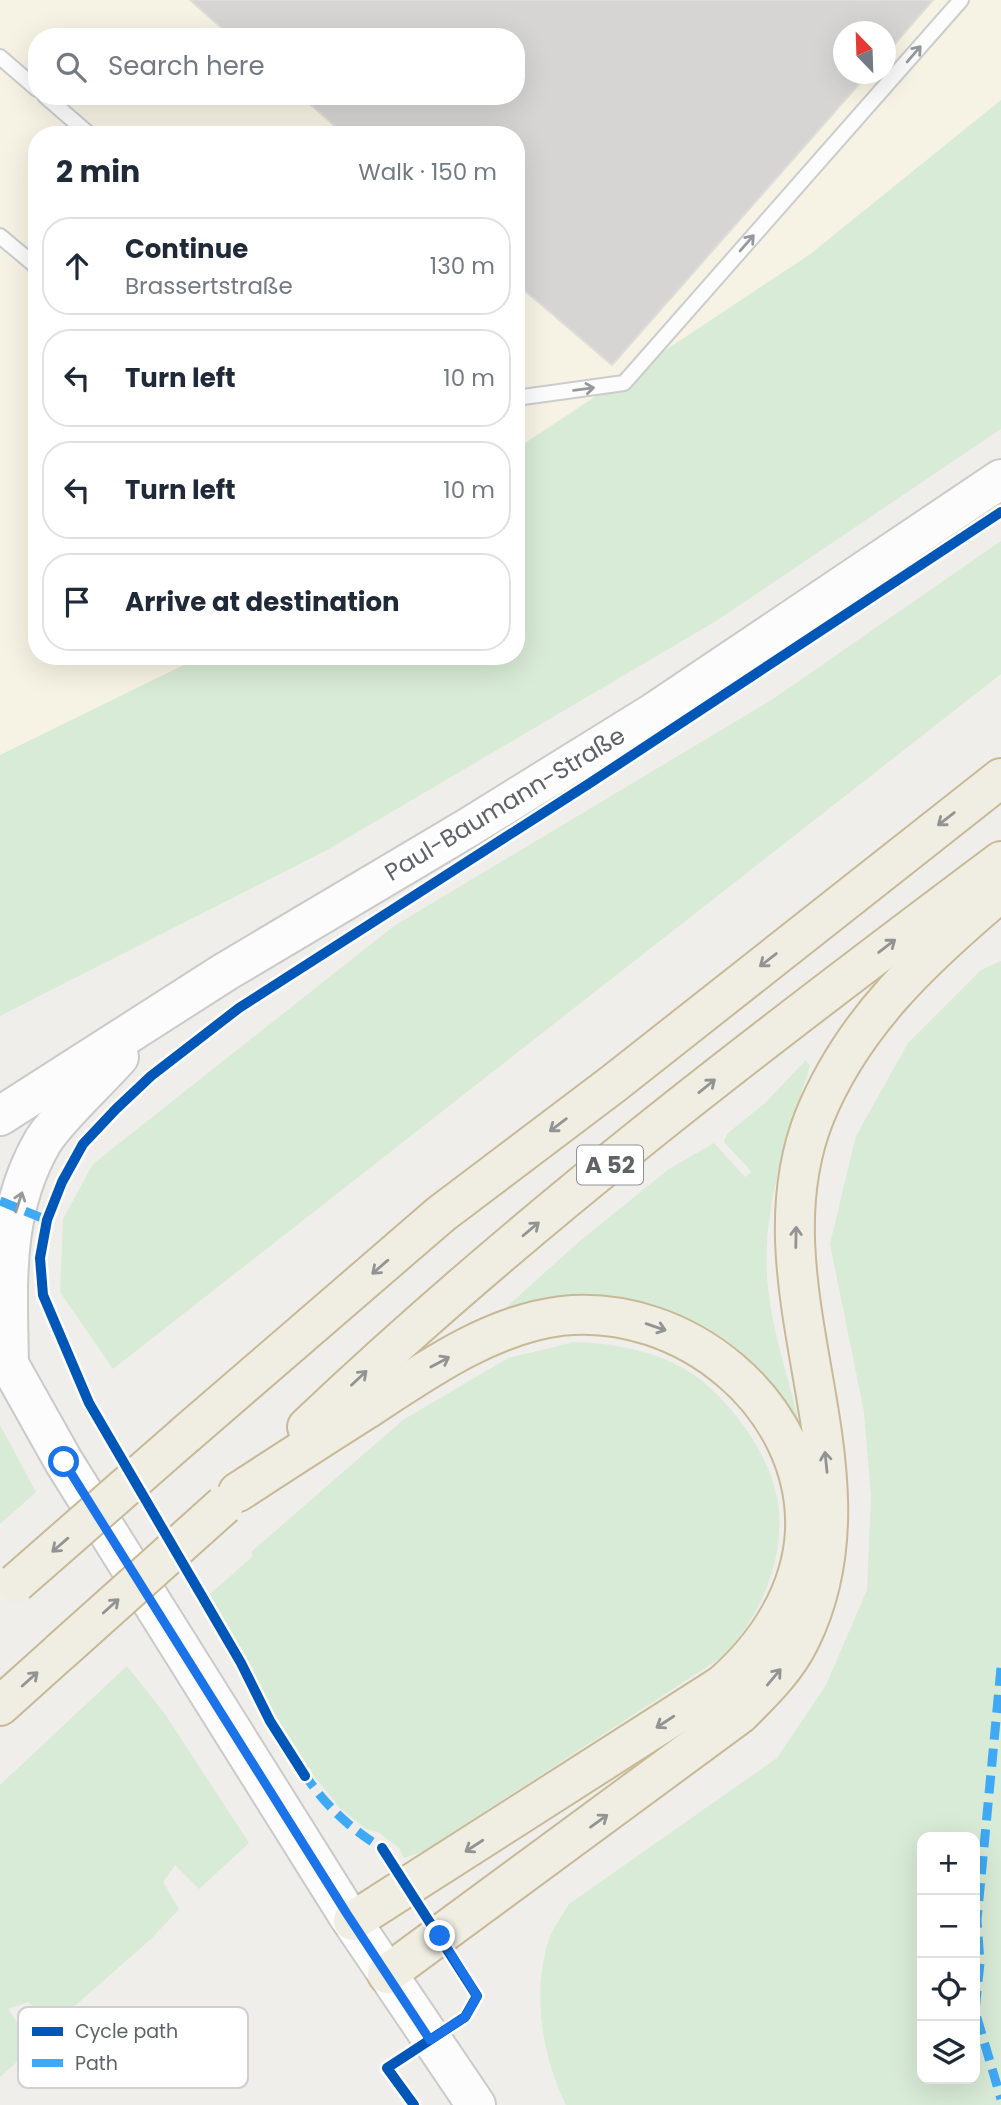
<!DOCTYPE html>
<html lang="en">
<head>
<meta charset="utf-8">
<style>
	:root { --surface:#fff; --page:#f2f2f3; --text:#1f2937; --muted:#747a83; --line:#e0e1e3 }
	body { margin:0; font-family:Poppins,sans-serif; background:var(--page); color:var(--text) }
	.controls { position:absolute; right:21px; bottom:21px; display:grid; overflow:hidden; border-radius:14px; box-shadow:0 7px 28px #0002 }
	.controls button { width:63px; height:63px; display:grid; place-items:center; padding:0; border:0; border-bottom:2px solid var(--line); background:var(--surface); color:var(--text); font:35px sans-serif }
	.compass { position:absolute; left:833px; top:21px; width:63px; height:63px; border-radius:50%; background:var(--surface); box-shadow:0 7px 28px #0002; rotate:337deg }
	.stop { position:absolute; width:21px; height:21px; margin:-16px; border:5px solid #1a73e8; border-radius:50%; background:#fff }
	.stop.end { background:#1a73e8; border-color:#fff; box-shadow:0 2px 7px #0008 }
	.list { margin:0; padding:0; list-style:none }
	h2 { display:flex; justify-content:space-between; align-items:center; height:91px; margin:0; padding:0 28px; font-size:30px }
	h2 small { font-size:23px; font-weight:400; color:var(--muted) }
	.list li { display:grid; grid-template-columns:46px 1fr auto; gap:21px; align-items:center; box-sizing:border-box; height:98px; margin:0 14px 14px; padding:0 14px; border:2px solid var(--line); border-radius:28px }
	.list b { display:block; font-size:26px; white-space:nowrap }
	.list p { margin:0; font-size:23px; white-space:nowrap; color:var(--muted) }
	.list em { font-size:23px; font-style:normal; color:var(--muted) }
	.icon { flex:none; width:38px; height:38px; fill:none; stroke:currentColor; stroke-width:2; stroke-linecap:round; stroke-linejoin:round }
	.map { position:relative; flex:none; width:1001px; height:2105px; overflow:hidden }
	.search { position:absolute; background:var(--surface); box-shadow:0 7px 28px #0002; left:28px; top:28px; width:497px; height:77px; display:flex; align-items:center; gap:18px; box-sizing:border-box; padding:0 24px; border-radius:28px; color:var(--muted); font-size:26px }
	.panel { position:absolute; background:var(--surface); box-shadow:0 7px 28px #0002; left:28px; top:126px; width:497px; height:539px; border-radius:28px }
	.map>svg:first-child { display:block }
	.commercial { fill:#f7f3e4; fill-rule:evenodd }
	.green { fill:#d8ebd6; fill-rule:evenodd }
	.building { fill:#d6d5d3; stroke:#deddd9; stroke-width:2 }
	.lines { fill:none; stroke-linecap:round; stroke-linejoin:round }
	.service-casing { stroke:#cbcccc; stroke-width:18 }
	.secondary-casing { stroke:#cacacb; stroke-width:42 }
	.motorway-casing { stroke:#c8b996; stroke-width:42 }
	.service { stroke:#fdfcfc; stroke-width:14 }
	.secondary { stroke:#fdfcfc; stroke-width:38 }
	.motorway { stroke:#f0ede3; stroke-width:38 }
	.motorway-bridge-casing { stroke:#c8b996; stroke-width:42; stroke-linecap:butt }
	.motorway-bridge { stroke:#f0ede3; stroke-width:38 }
	.quiet { stroke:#3fa9f5; stroke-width:9; stroke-dasharray:18 9; stroke-linecap:butt }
	.cycleway-casing { stroke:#fff; stroke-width:15 }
	.cycleway { stroke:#0057b8; stroke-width:10 }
	.oneway { stroke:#96999c }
	.oneway2 { stroke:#929393 }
	.route { stroke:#1a73e8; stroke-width:9 }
	.labels { text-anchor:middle; stroke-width:7; stroke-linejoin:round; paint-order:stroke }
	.shield { fill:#fff; stroke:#8f9295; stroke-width:2 }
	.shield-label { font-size:23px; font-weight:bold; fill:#5f6368 }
	.street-label { font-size:24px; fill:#5f6368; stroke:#fff }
	.key { fill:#fff; stroke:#cfd0d2; stroke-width:2 }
	.key-label { font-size:19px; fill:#5f6368 }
</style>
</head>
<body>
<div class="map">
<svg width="1001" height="2105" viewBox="0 0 1001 2105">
	<rect width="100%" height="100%" fill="#efeeea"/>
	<path class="commercial" d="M0,0H1001V403L0,1014ZM844,32H886V74H844ZM37,37H516V96H37ZM37,135H516V656H37Z"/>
	<g class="green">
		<polygon points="1001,100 1001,429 716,621 327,850 0,1016 0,755 202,656 516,656 516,449 809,255"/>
		<polygon points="1001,541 1001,674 113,1369 60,1292 63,1219 93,1164 394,926 773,699"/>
		<path d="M1001,961V2105H566C542,2056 532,1995 548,1942C552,1929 562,1916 569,1904L777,1758L826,1685L867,1590L871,1497L864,1412L830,1244L856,1136L908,1043L981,970ZM922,1837H975V2079H922Z"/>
		<path d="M806,1060L810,1066C788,1137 760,1211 768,1287C772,1330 788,1376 798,1419L796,1422C773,1376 727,1330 677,1315C648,1306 615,1305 585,1300L580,1294L532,1302L500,1313L581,1240L669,1169L714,1143L745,1177L752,1172L724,1142L727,1134L765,1103Z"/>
		<path d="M575,1342C619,1344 665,1352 701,1380C734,1407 764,1448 775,1489C791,1548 762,1619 719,1659L424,1851L404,1858L399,1848L378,1832L366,1829L339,1807L314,1776L272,1712L210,1594L253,1556L251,1552L403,1420L508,1358Z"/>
		<polygon points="0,1425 36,1492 0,1524"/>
		<polygon points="127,1666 165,1714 249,1843 199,1889 175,1865 163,1882 179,1909 151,1939 53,2025 28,2002 8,2009 33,2047 0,2077 0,1785"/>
	</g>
	<polygon class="building" points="190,0 933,0 886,54 886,32 844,32 844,74 868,74 612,365 516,283 516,135 345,135 301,96 516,96 516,37 232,37"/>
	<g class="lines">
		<defs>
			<g id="service">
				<polyline points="0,57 37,89"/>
				<polyline points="45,96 90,135"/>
				<polyline points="0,236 37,267"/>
				<polyline points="516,398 624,383 961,0"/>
			</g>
			<g id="secondary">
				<polyline points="0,1116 225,972 469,827 653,713 1001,479"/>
				<polyline points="0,1348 64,1462 347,1914 476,2105"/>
				<path d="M9,1366C8,1287 1,1213 43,1141C60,1115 97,1082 119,1057"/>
			</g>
			<g id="motorway">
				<path d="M307,1427C524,1221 762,1040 1001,861"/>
				<polyline points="185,1435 441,1214 613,1084 1001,778"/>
				<path d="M238,1492C281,1464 324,1436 367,1409C426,1370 490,1325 561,1316C683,1302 810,1404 805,1531C802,1592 767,1646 722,1685L353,1921"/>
				<polyline points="0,1706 60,1652"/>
				<path d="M387,1974L740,1714C762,1692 786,1669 800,1640C884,1471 747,1289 814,1118C852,1023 924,957 1001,892"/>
			</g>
		</defs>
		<use href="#service" class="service-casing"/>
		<use href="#secondary" class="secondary-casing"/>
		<use href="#motorway" class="motorway-casing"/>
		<use href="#service" class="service"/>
		<use href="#secondary" class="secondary"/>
		<use href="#motorway" class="motorway"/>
		<defs>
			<g id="motorway-bridge">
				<polyline points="16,1583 185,1435"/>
				<polyline points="60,1652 224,1505"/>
			</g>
		</defs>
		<use href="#motorway-bridge" class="motorway-bridge-casing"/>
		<use href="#motorway-bridge" class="motorway-bridge"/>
		<g class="quiet">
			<polyline points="0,1201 47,1220"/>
			<polyline points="1001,1668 977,1920 980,1963 975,2011 1001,2099"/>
			<path d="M303,1772C324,1804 349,1828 382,1848"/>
		</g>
		<defs>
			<g id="cycleway">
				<polyline points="305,1776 270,1721 241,1663 89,1403 43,1295 40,1258 47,1220 62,1182 83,1144 116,1109 151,1076 239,1008 590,783 1001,512"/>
				<polyline points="382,1848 477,1996 465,2017 387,2068 414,2105"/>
			</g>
		</defs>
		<use href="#cycleway" class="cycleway-casing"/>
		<use href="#cycleway" class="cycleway"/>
	</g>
	<defs><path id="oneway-shaft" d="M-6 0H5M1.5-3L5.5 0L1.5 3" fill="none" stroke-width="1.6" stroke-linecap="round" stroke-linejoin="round" transform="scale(1.75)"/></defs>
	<g class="oneway">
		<use href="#oneway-shaft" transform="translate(914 54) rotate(-49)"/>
		<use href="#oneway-shaft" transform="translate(747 243) rotate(-49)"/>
		<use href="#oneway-shaft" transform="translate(584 389) rotate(-8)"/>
		<use href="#oneway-shaft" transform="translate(19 1202) rotate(-72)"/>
	</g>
	<g class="oneway2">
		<use href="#oneway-shaft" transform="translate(946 819) rotate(142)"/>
		<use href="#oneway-shaft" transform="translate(887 946) rotate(-37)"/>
		<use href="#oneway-shaft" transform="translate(768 960) rotate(142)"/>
		<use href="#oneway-shaft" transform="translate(707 1086) rotate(-39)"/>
		<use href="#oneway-shaft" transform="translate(558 1125) rotate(143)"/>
		<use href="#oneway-shaft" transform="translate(531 1229) rotate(-40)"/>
		<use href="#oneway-shaft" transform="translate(796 1237) rotate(-89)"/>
		<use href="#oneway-shaft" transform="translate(380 1267) rotate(139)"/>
		<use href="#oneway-shaft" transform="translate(656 1327) rotate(19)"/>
		<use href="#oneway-shaft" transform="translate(440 1362) rotate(-28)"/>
		<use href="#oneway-shaft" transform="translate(359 1378) rotate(-43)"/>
		<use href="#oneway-shaft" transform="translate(826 1462) rotate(-96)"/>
		<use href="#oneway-shaft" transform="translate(60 1545) rotate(139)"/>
		<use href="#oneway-shaft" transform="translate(111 1606) rotate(-42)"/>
		<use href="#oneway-shaft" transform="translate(774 1677) rotate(-50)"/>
		<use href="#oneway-shaft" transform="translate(30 1679) rotate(-42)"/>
		<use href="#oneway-shaft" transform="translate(665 1722) rotate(147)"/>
		<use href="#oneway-shaft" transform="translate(599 1821) rotate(-36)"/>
		<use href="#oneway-shaft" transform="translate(474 1846) rotate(147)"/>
	</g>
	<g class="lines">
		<polyline class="route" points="64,1462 347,1914 430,2040 465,2017 477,1996 440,1936"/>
	</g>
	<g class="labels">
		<rect class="shield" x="577" y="1145.5" width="66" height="39" rx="5"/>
		<g class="shield-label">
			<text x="610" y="1173">A 52</text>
		</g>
		<g class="street-label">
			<text transform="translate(505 804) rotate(-31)" y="8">Paul-Baumann-Straße</text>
		</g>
	</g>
	<rect x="18" y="2007" width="230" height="81" rx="10" class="key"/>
	<rect x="32" y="2027" width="31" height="9" fill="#0057b8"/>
	<rect x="32" y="2059" width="31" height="8" fill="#3fa9f5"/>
	<g class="key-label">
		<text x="75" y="2038">Cycle path</text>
		<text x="75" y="2070">Path</text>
	</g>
</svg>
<div class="controls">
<button>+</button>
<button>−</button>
<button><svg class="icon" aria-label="locate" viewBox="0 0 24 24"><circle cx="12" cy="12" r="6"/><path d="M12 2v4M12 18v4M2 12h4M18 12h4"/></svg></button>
<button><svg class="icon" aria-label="layers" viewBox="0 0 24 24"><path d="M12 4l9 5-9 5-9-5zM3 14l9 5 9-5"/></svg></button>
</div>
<svg class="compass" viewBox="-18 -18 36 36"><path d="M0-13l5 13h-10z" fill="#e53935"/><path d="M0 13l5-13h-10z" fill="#747a83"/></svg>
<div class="stop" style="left:64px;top:1462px"></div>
<div class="stop end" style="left:440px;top:1936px"></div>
<div class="search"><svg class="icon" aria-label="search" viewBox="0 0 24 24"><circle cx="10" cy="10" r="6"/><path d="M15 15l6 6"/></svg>Search here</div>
<section class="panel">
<h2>2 min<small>Walk · 150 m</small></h2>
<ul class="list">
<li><svg class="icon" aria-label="ahead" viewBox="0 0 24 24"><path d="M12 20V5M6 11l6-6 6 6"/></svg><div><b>Continue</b><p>Brassertstraße</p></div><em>130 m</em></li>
<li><svg class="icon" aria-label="left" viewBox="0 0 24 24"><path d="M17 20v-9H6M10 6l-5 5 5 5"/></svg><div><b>Turn left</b></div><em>10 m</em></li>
<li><svg class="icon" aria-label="left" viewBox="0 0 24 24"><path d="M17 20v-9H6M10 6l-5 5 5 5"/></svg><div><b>Turn left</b></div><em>10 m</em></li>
<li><svg class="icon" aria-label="arrive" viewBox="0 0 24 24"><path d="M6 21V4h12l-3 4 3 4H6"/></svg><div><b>Arrive at destination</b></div></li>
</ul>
</section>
</div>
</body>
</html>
